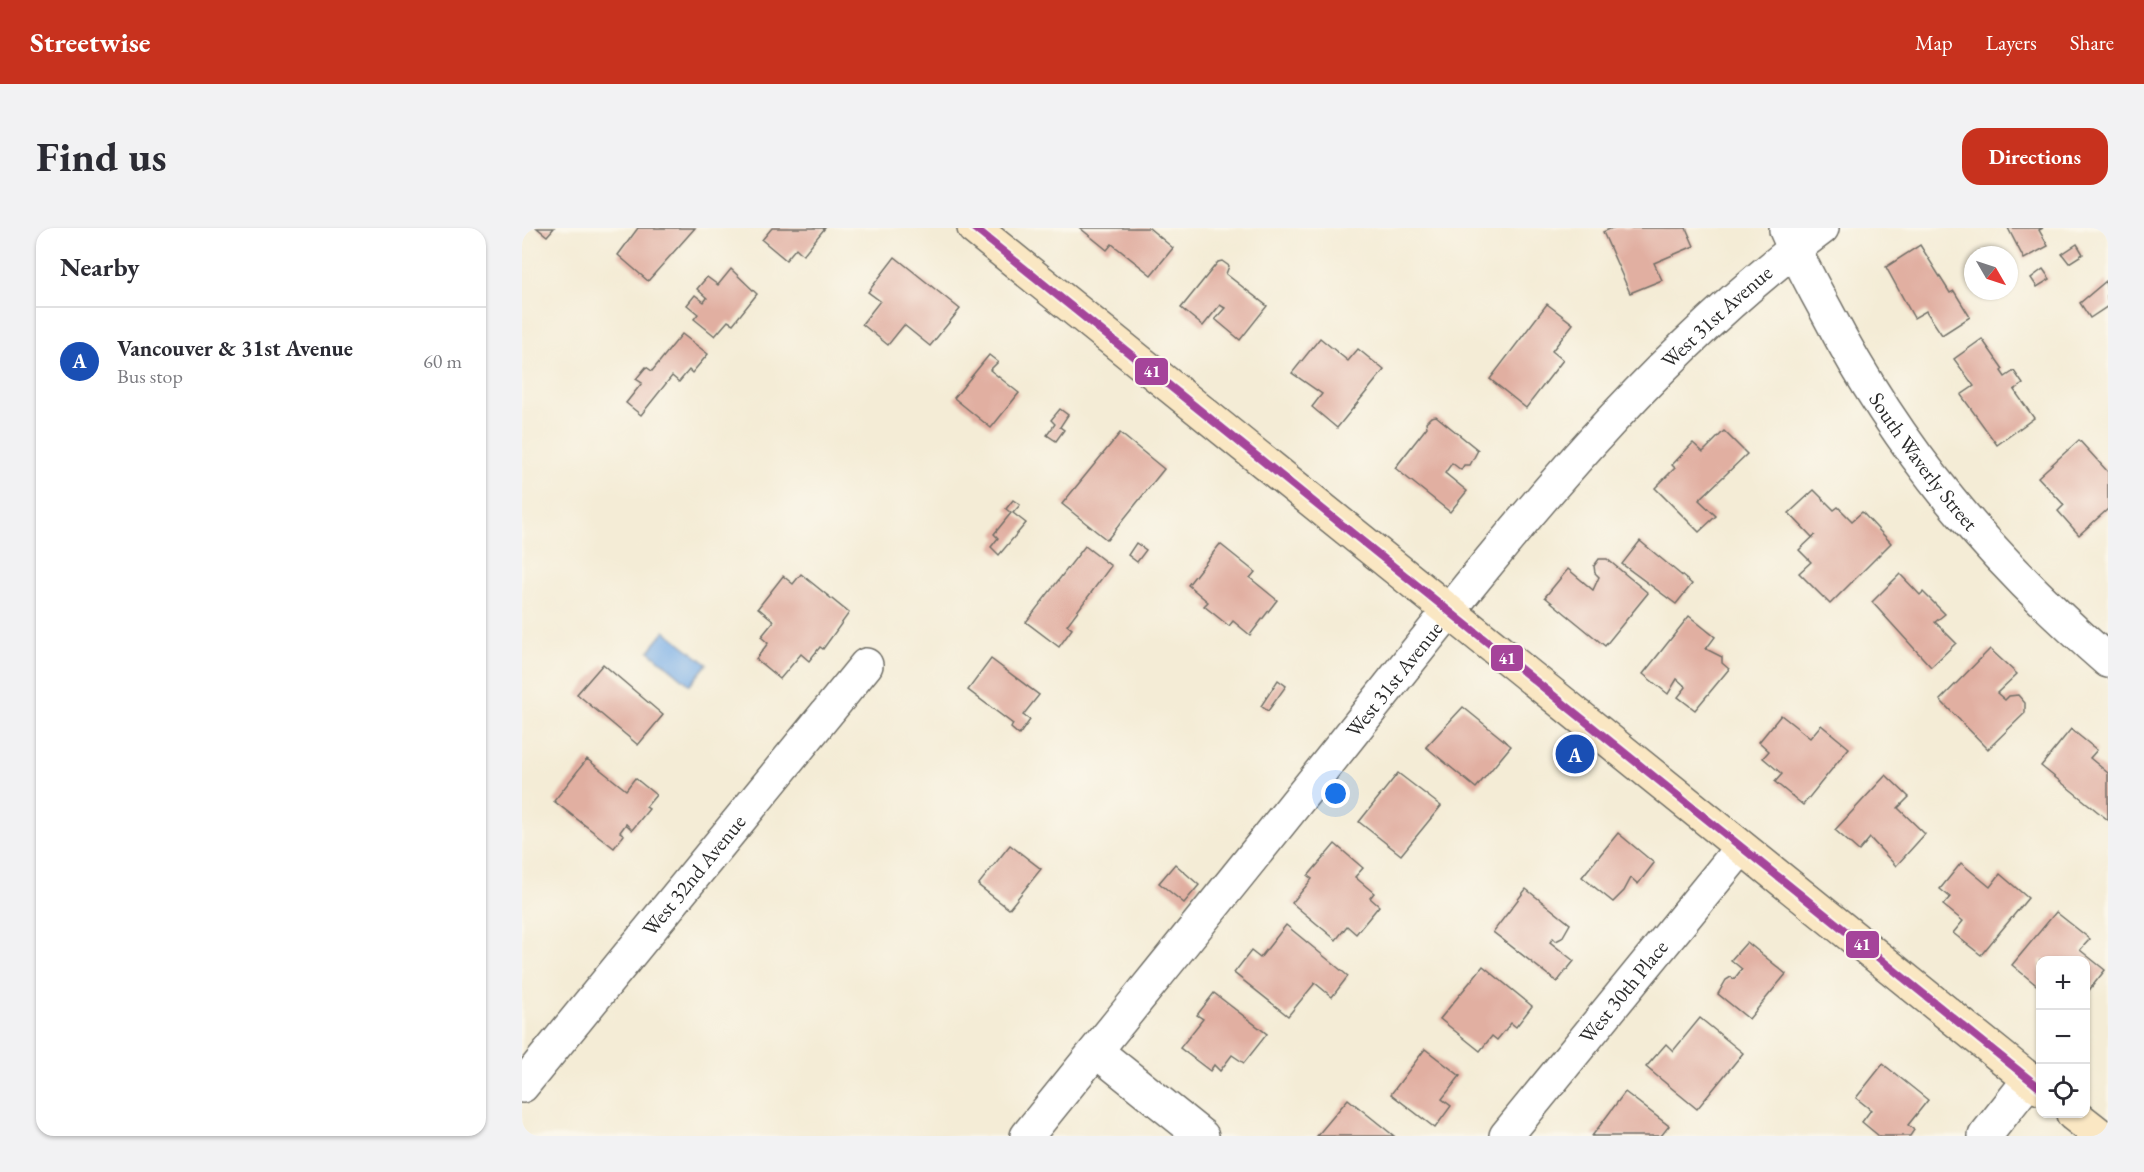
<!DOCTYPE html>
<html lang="en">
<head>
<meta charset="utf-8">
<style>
	:root { --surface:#fff; --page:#f2f2f3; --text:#2b2b33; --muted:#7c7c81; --line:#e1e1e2; --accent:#c8321e }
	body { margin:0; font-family:"EB Garamond",serif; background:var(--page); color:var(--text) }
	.controls { position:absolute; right:18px; bottom:18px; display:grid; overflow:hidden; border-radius:12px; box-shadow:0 2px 4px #0004 }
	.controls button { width:54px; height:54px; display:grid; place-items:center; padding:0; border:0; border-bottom:2px solid var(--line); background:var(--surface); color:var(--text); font:30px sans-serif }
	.compass { position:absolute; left:1442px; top:18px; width:54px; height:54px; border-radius:50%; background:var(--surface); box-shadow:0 2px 4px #0004; rotate:129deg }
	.you { position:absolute; left:814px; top:566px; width:21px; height:21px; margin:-15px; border:4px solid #fff; border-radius:50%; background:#1a73e8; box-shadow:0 0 0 9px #1a73e833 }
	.badge { display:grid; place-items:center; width:39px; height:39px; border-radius:50%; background:var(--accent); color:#fff; font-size:20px; font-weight:700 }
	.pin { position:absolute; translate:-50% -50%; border:3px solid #fff; box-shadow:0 2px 6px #0006 }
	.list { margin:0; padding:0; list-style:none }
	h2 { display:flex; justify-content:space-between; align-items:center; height:78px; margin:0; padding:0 24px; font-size:26px }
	h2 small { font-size:20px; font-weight:400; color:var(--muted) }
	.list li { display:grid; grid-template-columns:39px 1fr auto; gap:18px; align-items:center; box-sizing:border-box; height:108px; padding:0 24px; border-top:2px solid var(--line) }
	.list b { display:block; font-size:22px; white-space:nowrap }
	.list p { margin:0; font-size:20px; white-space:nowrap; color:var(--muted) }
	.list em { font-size:20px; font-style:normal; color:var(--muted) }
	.icon { flex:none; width:33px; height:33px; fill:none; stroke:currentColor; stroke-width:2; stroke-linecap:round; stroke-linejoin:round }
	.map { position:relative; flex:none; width:1586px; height:908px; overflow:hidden; border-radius:18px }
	header { display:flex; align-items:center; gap:36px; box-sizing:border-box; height:84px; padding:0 30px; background:var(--accent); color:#fff }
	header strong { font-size:28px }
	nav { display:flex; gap:33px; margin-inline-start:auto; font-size:21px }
	.intro { display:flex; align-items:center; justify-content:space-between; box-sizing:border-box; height:144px; padding:0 36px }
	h1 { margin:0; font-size:42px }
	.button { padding:15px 27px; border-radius:18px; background:var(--accent); color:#fff; font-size:21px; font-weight:700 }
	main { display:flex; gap:36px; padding:0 36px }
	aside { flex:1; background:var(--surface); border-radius:18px; box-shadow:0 2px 4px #0004 }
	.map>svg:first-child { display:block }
	.water { fill:#78ade6; stroke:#526c88; stroke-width:1.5 }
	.building { fill:#e1afa1 }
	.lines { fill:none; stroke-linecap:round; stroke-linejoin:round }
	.street-casing { stroke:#716f67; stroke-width:36 }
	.secondary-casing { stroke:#716f67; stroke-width:36 }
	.street { stroke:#fff; stroke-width:33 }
	.secondary { stroke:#fae7c3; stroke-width:33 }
	.bus-1-casing { stroke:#fbf7ec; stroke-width:12 }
	.bus-1 { stroke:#a5449a; stroke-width:8 }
	.labels { text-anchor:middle; stroke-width:6; stroke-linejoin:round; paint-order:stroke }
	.street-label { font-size:21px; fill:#2b2b2b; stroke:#fbf7ec }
	.line-badge { stroke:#fbf7ec; stroke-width:2 }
	.badge-label { font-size:16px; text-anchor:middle; font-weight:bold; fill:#fff }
</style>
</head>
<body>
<header>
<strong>Streetwise</strong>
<nav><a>Map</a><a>Layers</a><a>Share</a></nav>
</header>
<div class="intro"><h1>Find us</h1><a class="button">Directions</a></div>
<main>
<aside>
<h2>Nearby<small></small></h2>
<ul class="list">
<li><span class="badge" style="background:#1a4fb4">A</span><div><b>Vancouver &amp; 31st Avenue</b><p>Bus stop</p></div><em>60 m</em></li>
</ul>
</aside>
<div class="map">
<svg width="1586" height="908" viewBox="0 0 1586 908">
	<rect width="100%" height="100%" fill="#fbf7ec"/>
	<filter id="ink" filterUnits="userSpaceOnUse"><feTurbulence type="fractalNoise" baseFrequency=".0167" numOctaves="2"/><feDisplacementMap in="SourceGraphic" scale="12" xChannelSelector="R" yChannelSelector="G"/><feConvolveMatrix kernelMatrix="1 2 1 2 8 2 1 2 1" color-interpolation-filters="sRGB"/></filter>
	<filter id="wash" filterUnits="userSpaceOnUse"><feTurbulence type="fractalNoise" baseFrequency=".008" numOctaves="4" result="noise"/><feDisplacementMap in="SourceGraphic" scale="24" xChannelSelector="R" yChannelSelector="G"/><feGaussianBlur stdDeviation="1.35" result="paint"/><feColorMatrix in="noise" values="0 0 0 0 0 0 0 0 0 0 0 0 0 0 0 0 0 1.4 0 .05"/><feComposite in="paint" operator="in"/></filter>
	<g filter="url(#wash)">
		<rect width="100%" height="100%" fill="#f4ecd6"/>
		<polygon class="water" points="143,403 185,436 168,457 127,423"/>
		<g id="blocks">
			<g class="building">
				<polygon points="15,0 32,0 25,8"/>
				<polygon points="116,0 173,0 126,53 96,27"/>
				<polygon points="250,0 303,0 281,27 274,20 264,32 240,12"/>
				<polygon points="558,0 627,0 651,20 629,47 590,16 585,22"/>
				<polygon points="1090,0 1164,0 1172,18 1132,35 1140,52 1108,65 1081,4"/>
				<polygon points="1486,0 1521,0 1517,2 1526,18 1502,31"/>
				<polygon points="1555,16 1561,26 1547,35 1540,26"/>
				<polygon points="1398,17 1428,65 1432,63 1448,89 1420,107 1404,83 1392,90 1364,39"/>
				<polygon points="373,29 438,81 408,118 382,97 366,117 340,96 358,73 346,64"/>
				<polygon points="700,33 707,38 704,46 745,78 718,112 693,91 703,80 698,77 681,98 659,80 696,34"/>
				<polygon points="209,41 235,66 211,96 206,93 193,108 172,91 176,86 165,77 173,67 182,74 185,70 175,61 185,49 196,57"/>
				<polygon points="1521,41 1528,51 1515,59 1509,50"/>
				<polygon points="1584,53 1586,78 1568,90 1558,75"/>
				<polygon points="1025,76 1051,96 1030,123 1041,132 1004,180 968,151"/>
				<polygon points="160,106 186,126 170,145 167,142 157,154 150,148 119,187 104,175 120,155 114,151 124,139 130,143"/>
				<polygon points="798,110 826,133 836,121 862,142 815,200 790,179 800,166 770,145"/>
				<polygon points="1460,111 1481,141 1479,143 1483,149 1492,143 1501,156 1492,162 1512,190 1475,217 1439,167 1452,158 1432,131"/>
				<polygon points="467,127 476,134 468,142 497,165 469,200 432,170"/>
				<polygon points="538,181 546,187 538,199 542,202 534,213 525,207 533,196 529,192"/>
				<polygon points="914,188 956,222 948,237 942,237 939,242 930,235 923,245 945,263 928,284 873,240 905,199 904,194 909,189"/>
				<polygon points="1202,203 1225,226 1177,272 1194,288 1177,304 1133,260 1153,240 1150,237 1171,215 1181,224"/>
				<polygon points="598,205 642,241 585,312 540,276"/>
				<polygon points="1557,212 1586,244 1586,281 1557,307 1536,283 1542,277 1516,249"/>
				<polygon points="1292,262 1312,282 1316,279 1330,293 1340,284 1369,315 1308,376 1277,345 1289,334 1277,322 1293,307 1290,309 1267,285"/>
				<polygon points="491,272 498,277 491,285 504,295 477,327 469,319 476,310 472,306 489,285 484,281"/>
				<polygon points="1118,313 1170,356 1154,376 1100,336"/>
				<polygon points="614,315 624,322 615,334 606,327"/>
				<polygon points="698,316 733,344 728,350 755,372 728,407 711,393 707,398 682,378 686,374 666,357"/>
				<polygon points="563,318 589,338 545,397 550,401 537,419 504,394"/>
				<polygon points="1077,331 1085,331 1126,365 1083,418 1023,369 1046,341 1071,362 1077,349 1073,345 1072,338"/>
				<polygon points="279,346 327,385 301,421 298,419 287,433 279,426 258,451 234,431 246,415 239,409 252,393 236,380 261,348 271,356"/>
				<polygon points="1378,346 1398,367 1401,364 1423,386 1413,394 1434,415 1409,439 1350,374"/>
				<polygon points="1167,388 1193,409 1184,421 1200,429 1200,435 1207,441 1173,482 1156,469 1164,459 1155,451 1146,466 1121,446"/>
				<polygon points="1468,421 1495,446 1475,465 1483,472 1487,468 1496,467 1503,475 1503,485 1466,521 1418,472"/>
				<polygon points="469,431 517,467 501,487 508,492 497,507 489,500 491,496 446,462"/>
				<polygon points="81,436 141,487 116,517 55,466"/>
				<polygon points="756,452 764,458 746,483 739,478"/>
				<polygon points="941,479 989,518 954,560 904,519"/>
				<polygon points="1259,487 1288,510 1299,497 1327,520 1281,577 1253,554 1260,546 1241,530 1247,523 1237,514"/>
				<polygon points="1549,501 1575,522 1568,530 1586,545 1586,592 1519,538"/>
				<polygon points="65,531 104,562 113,550 134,567 124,579 127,581 110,602 104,596 98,604 102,607 92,620 32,573"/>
				<polygon points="876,545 919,578 879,627 837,594"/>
				<polygon points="1364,547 1387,569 1376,580 1403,606 1374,638 1348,610 1337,623 1313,602"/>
				<polygon points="1096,605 1132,635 1116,656 1109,650 1102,663 1091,674 1060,649"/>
				<polygon points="813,616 841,640 833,649 852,665 848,670 857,678 834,706 825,698 814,712 770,675 790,651 786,648"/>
				<polygon points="488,617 519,641 487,681 456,657"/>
				<polygon points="1439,635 1468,659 1478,646 1506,670 1459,727 1431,705 1441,693 1421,677 1428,669 1418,661"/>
				<polygon points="653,636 677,657 662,675 637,655"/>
				<polygon points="1004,661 1048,696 1040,710 1034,713 1031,710 1028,714 1052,733 1035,754 971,704"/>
				<polygon points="1534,684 1568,711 1558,722 1583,742 1564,766 1564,732 1518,732 1518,760 1490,737"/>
				<polygon points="764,697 826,748 810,769 793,755 766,788 712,745 729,723 738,730"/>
				<polygon points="1225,714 1264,746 1227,791 1196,766 1204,752 1209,749 1212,751 1220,741 1209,732"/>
				<polygon points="961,738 1010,778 994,799 989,795 975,812 970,808 958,823 918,791"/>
				<polygon points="692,765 745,806 722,835 710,827 698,843 692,837 688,843 658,820 681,791 675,787"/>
				<polygon points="1178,790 1221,825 1175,881 1124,839 1144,816 1151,823"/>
				<polygon points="903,821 938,848 920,871 929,878 913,900 869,866"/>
				<polygon points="1361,836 1406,872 1386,897 1392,902 1388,908 1357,908 1340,894 1349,882 1334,870"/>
				<polygon points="1103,864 1147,898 1139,908 1070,908"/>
				<polygon points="826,871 872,908 795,908"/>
			</g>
		</g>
	</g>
	<g filter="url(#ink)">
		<use href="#blocks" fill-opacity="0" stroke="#716f67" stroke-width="1.5"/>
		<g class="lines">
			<defs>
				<g id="street">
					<path id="s1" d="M1264,2C1276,30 1290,57 1305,84C1377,223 1468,330 1586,433"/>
					<polyline points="574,823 680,908"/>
					<path id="s2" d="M0,858L344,437"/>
					<path id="s3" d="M505,908C617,769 730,631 841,491C980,316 1119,135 1300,0"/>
					<path id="s4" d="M984,908L1219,620"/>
					<polyline points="1463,908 1508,851"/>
				</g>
				<g id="secondary">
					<polyline points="452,0 1518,860"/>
					<polyline points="1551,886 1579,908"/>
				</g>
			</defs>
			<use href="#street" class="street-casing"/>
			<use href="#secondary" class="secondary-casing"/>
			<use href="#street" class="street"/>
			<use href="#secondary" class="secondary"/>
			<defs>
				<polyline id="bus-1" points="452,0 1518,860"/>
			</defs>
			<use href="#bus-1" class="bus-1-casing"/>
			<use href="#bus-1" class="bus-1"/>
		</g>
	</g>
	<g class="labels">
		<g class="street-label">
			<text dy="7" stroke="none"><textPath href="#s3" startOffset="1072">West 31st Avenue</textPath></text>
			<text dy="7" stroke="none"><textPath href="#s1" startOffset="270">South Waverly Street</textPath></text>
			<text dy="7" stroke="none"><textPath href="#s3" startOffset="586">West 31st Avenue</textPath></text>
			<text dy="7" stroke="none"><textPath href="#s2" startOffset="272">West 32nd Avenue</textPath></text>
			<text dy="7" stroke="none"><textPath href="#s4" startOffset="186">West 30th Place</textPath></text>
		</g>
	</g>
	<g class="line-badge">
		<rect x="612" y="129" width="35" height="29" rx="6" fill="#a5449a"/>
		<rect x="968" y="416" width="34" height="28" rx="6" fill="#a5449a"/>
		<rect x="1323" y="702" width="35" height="29" rx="6" fill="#a5449a"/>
	</g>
	<g class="badge-label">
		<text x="630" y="149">41</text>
		<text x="985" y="436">41</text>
		<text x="1340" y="722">41</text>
	</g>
</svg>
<div class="controls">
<button>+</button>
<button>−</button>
<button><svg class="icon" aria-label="locate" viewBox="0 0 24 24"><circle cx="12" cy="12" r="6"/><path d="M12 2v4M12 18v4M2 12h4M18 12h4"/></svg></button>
</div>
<svg class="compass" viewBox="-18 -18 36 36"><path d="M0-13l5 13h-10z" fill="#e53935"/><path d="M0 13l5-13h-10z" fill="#7c7c81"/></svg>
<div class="you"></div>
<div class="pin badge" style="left:1053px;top:526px;background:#1a4fb4">A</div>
</div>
</main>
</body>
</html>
